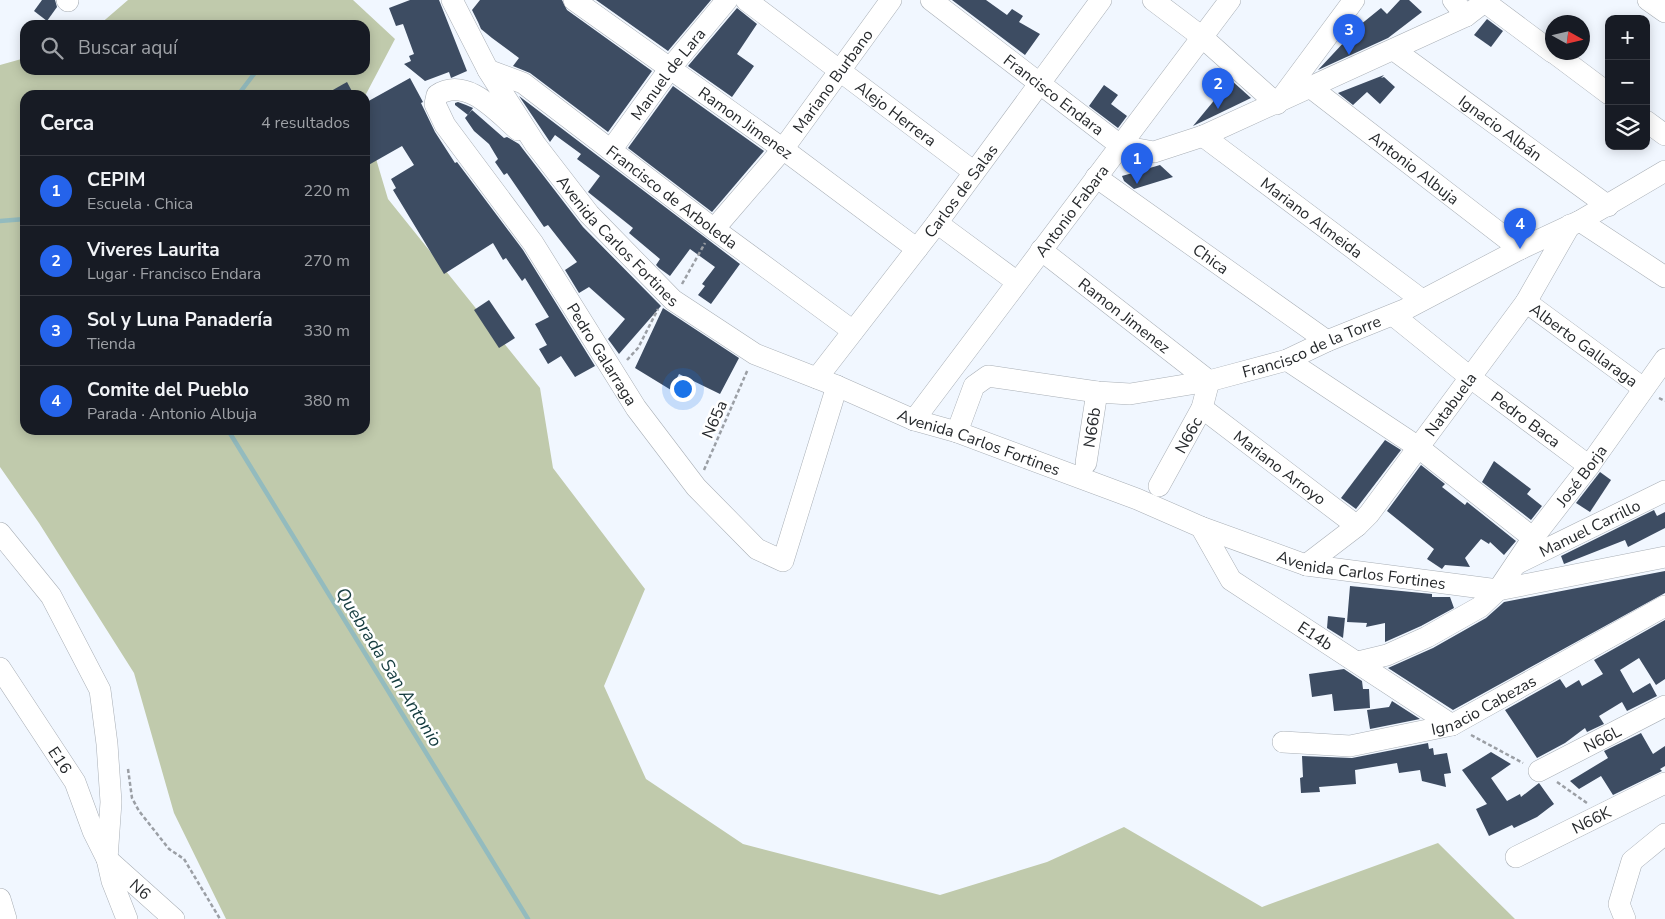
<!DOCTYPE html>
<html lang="es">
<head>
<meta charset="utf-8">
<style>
	:root { --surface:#171b24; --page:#20242c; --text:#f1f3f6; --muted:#9ea1a6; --line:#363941; --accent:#2563eb }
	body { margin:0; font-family:"Nunito Sans",sans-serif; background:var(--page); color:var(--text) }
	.controls { position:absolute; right:15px; top:15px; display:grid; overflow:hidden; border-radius:10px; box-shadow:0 2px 12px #0003 }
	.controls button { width:45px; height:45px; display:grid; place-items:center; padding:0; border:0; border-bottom:1px solid var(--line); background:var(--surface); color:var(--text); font:25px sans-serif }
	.compass { position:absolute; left:1545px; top:15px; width:45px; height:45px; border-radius:50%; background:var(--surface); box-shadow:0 2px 12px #0003; rotate:98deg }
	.you { position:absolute; left:682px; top:388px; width:18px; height:18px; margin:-12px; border:4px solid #fff; border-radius:50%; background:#1a73e8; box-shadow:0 0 0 8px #1a73e833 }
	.badge { display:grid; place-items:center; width:32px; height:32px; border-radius:50%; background:var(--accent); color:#fff; font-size:16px; font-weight:700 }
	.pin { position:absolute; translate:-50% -41px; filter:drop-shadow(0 1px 2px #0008) }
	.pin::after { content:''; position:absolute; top:26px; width:18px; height:15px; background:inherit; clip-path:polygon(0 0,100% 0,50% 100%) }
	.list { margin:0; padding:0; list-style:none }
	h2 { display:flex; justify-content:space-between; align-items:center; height:65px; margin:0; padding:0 20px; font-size:21px }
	h2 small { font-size:16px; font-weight:400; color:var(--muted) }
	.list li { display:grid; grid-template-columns:32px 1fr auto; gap:15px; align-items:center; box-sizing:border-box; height:70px; padding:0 20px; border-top:1px solid var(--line) }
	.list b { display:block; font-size:19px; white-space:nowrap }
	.list p { margin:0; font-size:16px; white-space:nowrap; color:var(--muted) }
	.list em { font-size:16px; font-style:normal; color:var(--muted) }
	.icon { flex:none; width:28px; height:28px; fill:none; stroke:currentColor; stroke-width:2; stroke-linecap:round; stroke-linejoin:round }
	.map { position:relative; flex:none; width:1665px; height:919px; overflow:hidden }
	.search { position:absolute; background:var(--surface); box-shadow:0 2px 12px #0003; left:20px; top:20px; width:350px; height:55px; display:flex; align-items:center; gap:12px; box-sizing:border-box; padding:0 18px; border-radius:15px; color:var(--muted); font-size:19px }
	.panel { position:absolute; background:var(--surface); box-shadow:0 2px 12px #0003; left:20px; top:90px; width:350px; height:345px; border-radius:15px }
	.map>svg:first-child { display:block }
	.green { fill:#c0caac }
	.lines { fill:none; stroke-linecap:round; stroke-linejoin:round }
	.stream { stroke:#93bbbe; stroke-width:4.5 }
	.building { fill:#3d4c62 }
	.minor-casing { stroke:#a9afb6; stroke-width:22 }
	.path { stroke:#9b9fa5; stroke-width:2.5; stroke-dasharray:4 2.5; stroke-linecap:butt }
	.minor { stroke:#fff; stroke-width:21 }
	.labels { text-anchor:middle; stroke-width:5; stroke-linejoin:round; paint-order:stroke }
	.street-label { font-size:16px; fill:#26292c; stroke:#fff }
	.water-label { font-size:18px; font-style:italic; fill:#153c3f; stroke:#fff }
</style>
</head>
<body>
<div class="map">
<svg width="1665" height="919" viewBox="0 0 1665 919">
	<rect width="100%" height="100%" fill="#f1f7ff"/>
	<polygon class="green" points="128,0 353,0 395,39 365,96 25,95 25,430 365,430 365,122 388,199 540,388 553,468 645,589 604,686 646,779 743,844 940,895 1047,862 1124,827 1262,907 1438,843 1515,919 226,919 174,813 134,673 39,523 0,467 0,65 25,58 25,70 365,70 365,25 99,25"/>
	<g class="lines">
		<g class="stream">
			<polyline points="238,95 257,70"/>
			<polyline points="0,221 25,219"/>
			<polyline points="228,430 528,919"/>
		</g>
	</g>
	<g class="building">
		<polygon points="42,0 55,0 57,7 47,21 34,11"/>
		<polygon points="410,0 439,0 467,71 451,78 449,72 425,81 404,64 411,61 409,56 414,54 403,24 396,26 389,8"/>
		<polygon points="480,0 562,0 567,10 652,71 608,132 530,73 513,66 519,58 492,38 481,29 478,22 472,10"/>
		<polygon points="596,0 711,0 668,51"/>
		<polygon points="952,0 986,0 1007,15 1012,9 1023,16 1019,22 1040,34 1025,55"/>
		<polygon points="1400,0 1409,0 1422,12 1388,38 1318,70 1360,25 1381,8 1387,14"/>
		<polygon points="737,8 757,24 737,54 754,66 732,97 688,66"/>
		<polygon points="1487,19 1503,31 1491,47 1474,35"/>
		<polygon points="1384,75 1381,78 1384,77 1395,87 1380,104 1367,92 1353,105 1338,93"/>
		<polygon points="410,78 423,102 421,103 435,132 455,163 457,162 523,250 595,366 575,377 561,356 548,364 539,349 547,345 535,324 549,317 525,278 522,281 506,258 503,260 493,243 444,274 393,190 396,188 391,179 414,165 402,146 365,167 365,103"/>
		<polygon points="1231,80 1251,98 1193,126"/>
		<polygon points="347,82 354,95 324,95"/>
		<polygon points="1104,85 1118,95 1111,104 1127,116 1118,128 1089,106"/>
		<polygon points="673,86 764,151 712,212 628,148"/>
		<polygon points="519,96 740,264 711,304 698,295 705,286 702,284 715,267 690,249 670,276 659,268 656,265 660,259 629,233 633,228 588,192 600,176 577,159 581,154 555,135 550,142"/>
		<polygon points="458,102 466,105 473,108 468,115 455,105 455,103"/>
		<polygon points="472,110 504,138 507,137 519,144 583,227 661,306 619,354 608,339 625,319 589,287 579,293 565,270 577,262 548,225 544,227 507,173 504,175 495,162 498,159 489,144 474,131 465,118"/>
		<polygon points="1160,165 1173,177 1134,189 1124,181 1122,176"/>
		<polygon points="489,300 515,338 499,348 474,310"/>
		<polygon points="663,308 739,358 720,394 679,374 671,390 635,368"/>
		<polygon points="1385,440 1401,450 1356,509 1341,498"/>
		<polygon points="1494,461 1531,489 1527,494 1542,506 1531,520 1482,482"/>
		<polygon points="1421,465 1445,484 1442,487 1465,505 1467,502 1516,541 1504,555 1490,542 1489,544 1481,539 1465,558 1470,567 1445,565 1442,569 1427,559 1434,549 1387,511"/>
		<polygon points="1600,472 1611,480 1590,512 1576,503"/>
		<polygon points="1654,510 1657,516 1665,512 1665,528 1628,547 1625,540 1564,564 1561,556"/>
		<polygon points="1665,571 1665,593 1453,710 1388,668 1433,648 1486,618 1504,602"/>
		<polygon points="1350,586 1432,594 1432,597 1450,597 1454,608 1421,626 1385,642 1385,623 1366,627 1367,623 1347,622"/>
		<polygon points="1328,616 1345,618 1343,638 1327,628"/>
		<polygon points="1665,620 1665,679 1656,685 1639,658 1620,670 1633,693 1650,683 1657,696 1627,711 1622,702 1599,716 1604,724 1587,732 1585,728 1565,743 1537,758 1505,710 1560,679 1566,688 1579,680 1582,686 1603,674 1594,660"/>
		<polygon points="1344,669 1362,681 1363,689 1369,689 1370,708 1334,711 1332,694 1312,697 1309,674"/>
		<polygon points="1392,701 1420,719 1370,729 1367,710 1389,707"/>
		<polygon points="1641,733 1653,754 1665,746 1665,766 1660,769 1662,771 1613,795 1601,776 1579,789 1570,781 1608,758 1604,751"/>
		<polygon points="1428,743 1429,749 1433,748 1434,755 1447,753 1451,773 1444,774 1446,787 1422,781 1420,770 1399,773 1397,763 1355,770 1356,784 1319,787 1320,792 1301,793 1300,778 1303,777 1302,756 1352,758"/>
		<polygon points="1491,752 1511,764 1491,778 1507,801 1520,794 1521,797 1539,783 1554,804 1537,817 1514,828 1512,825 1489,836 1476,809 1487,804 1462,770"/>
	</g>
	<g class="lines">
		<defs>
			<g id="minor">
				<polyline points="67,0 68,1"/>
				<path id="s1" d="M452,0L488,70L535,144L589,214L673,300L755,354L837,386L914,420L957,432L1137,499L1201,527L1306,565L1498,590L1665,557"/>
				<path id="s2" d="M574,0L783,149L917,249"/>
				<path id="s3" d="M746,0L974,172"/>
				<path id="s4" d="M931,0L1121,146L1154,152L1203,136L1466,16L1487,0"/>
				<polyline points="1153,0 1202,37 1277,104 1354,0"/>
				<polyline points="1453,0 1466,16"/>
				<polyline points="1648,0 1665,12"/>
				<polyline points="1485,2 1552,52"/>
				<path id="s5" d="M1394,50L1608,206"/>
				<polyline points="1553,52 1609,94"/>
				<path id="s6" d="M488,70L523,83L714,229L853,331"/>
				<path id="s7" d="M1310,87L1520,249"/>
				<polyline points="1646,121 1665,135"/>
				<path id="s8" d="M518,130C497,112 467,76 437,95L435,104L445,125L533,243L636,408L696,487L757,549L783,561L837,386"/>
				<path id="s9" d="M1203,136L1422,300"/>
				<path id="s10" d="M611,150L671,67L727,0"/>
				<path id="s11" d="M1096,177L1327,341"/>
				<polyline points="1580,221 1665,277"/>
				<polyline points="937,223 1017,282"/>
				<path id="s12" d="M714,229L783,149L891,0"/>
				<path id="s13" d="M1041,250L1209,381L1202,408L1159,486"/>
				<path id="s14" d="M1526,302L1643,388"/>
				<path id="s15" d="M1393,315L1471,378L1589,466"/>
				<polyline points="1287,360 1418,447 1533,538"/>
				<path id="s16" d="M817,378L937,223L1101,0"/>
				<path id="s17" d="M1202,408L1357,526"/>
				<path id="s18" d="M914,420L1230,0"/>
				<path id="s19" d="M957,432L974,386L988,376L1097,392L1130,394L1209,381L1287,360L1327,341L1404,310L1520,249L1580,221L1665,171"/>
				<path id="s20" d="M1086,463L1097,392"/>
				<path id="s21" d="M1201,527L1231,580L1452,725"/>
				<polyline points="0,533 51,596 100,690 107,744 111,802 107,859 112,881 127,919"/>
				<path id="s22" d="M1516,564L1665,491"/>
				<path id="s23" d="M1306,565L1357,526L1369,514L1526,302L1570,225"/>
				<path id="s24" d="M1358,662L1387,655L1427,637L1480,607L1498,590L1533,538L1589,466L1665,359"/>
				<path id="s25" d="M0,668L75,782L93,831L107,859L174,919"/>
				<path id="s26" d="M1283,742L1350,746L1452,725L1665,606"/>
				<path id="s27" d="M1539,771L1665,706"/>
				<path id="s28" d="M1516,857L1665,783"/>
				<polyline points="0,899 6,919"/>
				<polyline points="1625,919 1619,904 1632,861 1665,834"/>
			</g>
		</defs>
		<use href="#minor" class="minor-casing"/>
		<g class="path">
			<polyline points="682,284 705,243"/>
			<polyline points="627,360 638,348 658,309"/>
			<polyline points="1659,398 1665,401"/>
			<polyline points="704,470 748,369"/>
			<polyline points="1471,735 1523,763"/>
			<polyline points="128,769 132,798 139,811 169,849 184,859 220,919"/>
			<polyline points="1557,782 1587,803"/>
		</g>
		<use href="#minor" class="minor"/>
	</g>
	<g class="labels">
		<g class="street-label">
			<text dy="6" stroke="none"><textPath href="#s10" startOffset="95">Manuel de Lara</textPath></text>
			<text dy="6" stroke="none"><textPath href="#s12" startOffset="190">Mariano Burbano</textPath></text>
			<text dy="6" stroke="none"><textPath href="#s4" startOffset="155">Francisco Endara</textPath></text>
			<text dy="6" stroke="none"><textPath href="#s3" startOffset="188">Alejo Herrera</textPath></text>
			<text dy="6" stroke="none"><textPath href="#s2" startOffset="211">Ramon Jimenez</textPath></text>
			<text dy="6" stroke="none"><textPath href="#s5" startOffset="132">Ignacio Albán</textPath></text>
			<text dy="6" stroke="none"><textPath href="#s7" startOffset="132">Antonio Albuja</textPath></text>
			<text dy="6" stroke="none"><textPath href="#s16" startOffset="236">Carlos de Salas</textPath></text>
			<text dy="6" stroke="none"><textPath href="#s6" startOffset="225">Francisco de Arboleda</textPath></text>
			<text dy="6" stroke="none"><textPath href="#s18" startOffset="262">Antonio Fabara</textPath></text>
			<text dy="6" stroke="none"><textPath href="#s9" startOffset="136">Mariano Almeida</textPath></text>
			<text dy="6" stroke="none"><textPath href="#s1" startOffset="294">Avenida Carlos Fortines</textPath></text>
			<text dy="6" stroke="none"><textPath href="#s11" startOffset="141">Chica</textPath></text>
			<text dy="6" stroke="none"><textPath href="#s13" startOffset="106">Ramon Jimenez</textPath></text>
			<text dy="6" stroke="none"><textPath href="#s14" startOffset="72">Alberto Gallaraga</textPath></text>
			<text dy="6" stroke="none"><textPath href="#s19" startOffset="398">Francisco de la Torre</textPath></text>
			<text dy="6" stroke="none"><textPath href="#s8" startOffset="406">Pedro Galarraga</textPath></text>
			<text dy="6" stroke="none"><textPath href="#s23" startOffset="218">Natabuela</textPath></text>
			<text transform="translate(714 419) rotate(-66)" y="6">N65a</text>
			<text dy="6" stroke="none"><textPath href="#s15" startOffset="169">Pedro Baca</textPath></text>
			<text dy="6" stroke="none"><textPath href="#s20" startOffset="36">N66b</textPath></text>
			<text transform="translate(1188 435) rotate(-61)" y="6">N66c</text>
			<text dy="6" stroke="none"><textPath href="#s1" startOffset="714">Avenida Carlos Fortines</textPath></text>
			<text dy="6" stroke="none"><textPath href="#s17" startOffset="98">Mariano Arroyo</textPath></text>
			<text dy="6" stroke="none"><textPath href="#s24" startOffset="301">José Borja</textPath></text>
			<text dy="6" stroke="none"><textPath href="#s22" startOffset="82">Manuel Carrillo</textPath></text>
			<text dy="6" stroke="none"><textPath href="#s1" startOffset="1119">Avenida Carlos Fortines</textPath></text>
			<text dy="6" stroke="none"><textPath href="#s21" startOffset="162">E14b</textPath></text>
			<text dy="6" stroke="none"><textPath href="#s26" startOffset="208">Ignacio Cabezas</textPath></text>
			<text dy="6" stroke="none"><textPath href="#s27" startOffset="71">N66L</textPath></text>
			<text dy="6" stroke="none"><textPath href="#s25" startOffset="110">E16</textPath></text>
			<text dy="6" stroke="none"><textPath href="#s28" startOffset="84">N66K</textPath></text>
			<text dy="6" stroke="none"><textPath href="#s25" startOffset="265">N6</textPath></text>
		</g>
		<g class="water-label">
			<text transform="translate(389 667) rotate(58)" y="6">Quebrada San Antonio</text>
		</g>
	</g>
</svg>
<div class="controls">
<button>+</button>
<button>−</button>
<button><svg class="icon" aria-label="layers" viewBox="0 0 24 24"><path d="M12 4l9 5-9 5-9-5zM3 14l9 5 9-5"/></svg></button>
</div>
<svg class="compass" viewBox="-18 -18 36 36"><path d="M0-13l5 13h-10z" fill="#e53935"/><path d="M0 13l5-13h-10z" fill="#9ea1a6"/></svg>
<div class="you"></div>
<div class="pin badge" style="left:1137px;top:184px">1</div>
<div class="pin badge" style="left:1218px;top:109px">2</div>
<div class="pin badge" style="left:1349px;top:55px">3</div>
<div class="pin badge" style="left:1520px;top:249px">4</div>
<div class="search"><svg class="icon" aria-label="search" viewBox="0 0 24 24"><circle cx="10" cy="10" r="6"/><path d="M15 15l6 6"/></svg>Buscar aquí</div>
<section class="panel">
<h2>Cerca<small>4 resultados</small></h2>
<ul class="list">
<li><span class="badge">1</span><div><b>CEPIM</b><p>Escuela · Chica</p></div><em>220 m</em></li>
<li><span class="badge">2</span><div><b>Viveres Laurita</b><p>Lugar · Francisco Endara</p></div><em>270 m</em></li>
<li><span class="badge">3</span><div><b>Sol y Luna Panadería</b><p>Tienda</p></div><em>330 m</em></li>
<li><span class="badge">4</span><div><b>Comite del Pueblo</b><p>Parada · Antonio Albuja</p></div><em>380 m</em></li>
</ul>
</section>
</div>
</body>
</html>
